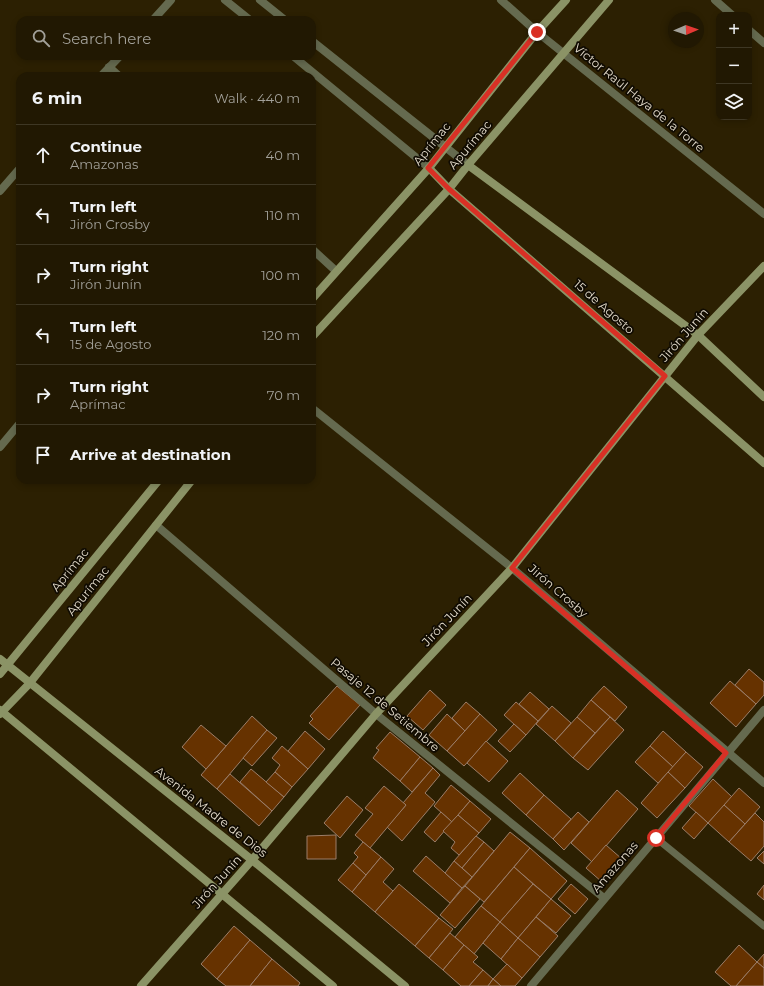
<!DOCTYPE html>
<html lang="en">
<head>
<meta charset="utf-8">
<style>
	:root { --surface:#211802; --page:#2d2511; --text:#f1f3f6; --muted:#a2a099; --line:#3e3724 }
	body { margin:0; font-family:Montserrat,sans-serif; background:var(--page); color:var(--text) }
	.controls { position:absolute; right:12px; top:12px; display:grid; overflow:hidden; border-radius:8px; box-shadow:0 2px 6px #0003 }
	.controls button { width:36px; height:36px; display:grid; place-items:center; padding:0; border:0; border-bottom:1px solid var(--line); background:var(--surface); color:var(--text); font:20px sans-serif }
	.compass { position:absolute; left:668px; top:12px; width:36px; height:36px; border-radius:50%; background:var(--surface); box-shadow:0 2px 6px #0003; rotate:88deg }
	.stop { position:absolute; width:12px; height:12px; margin:-9px; border:3px solid #d93025; border-radius:50%; background:#fff }
	.stop.end { background:#d93025; border-color:#fff; box-shadow:0 1px 4px #0008 }
	.list { margin:0; padding:0; list-style:none }
	h2 { display:flex; justify-content:space-between; align-items:center; height:52px; margin:0; padding:0 16px; font-size:17px }
	h2 small { font-size:13px; font-weight:400; color:var(--muted) }
	.list li { display:grid; grid-template-columns:26px 1fr auto; gap:12px; align-items:center; box-sizing:border-box; height:60px; padding:0 16px; border-top:1px solid var(--line) }
	.list b { display:block; font-size:15px; white-space:nowrap }
	.list p { margin:0; font-size:13px; white-space:nowrap; color:var(--muted) }
	.list em { font-size:13px; font-style:normal; color:var(--muted) }
	.icon { flex:none; width:22px; height:22px; fill:none; stroke:currentColor; stroke-width:2; stroke-linecap:round; stroke-linejoin:round }
	.map { position:relative; flex:none; width:764px; height:986px; overflow:hidden }
	.search { position:absolute; background:var(--surface); box-shadow:0 2px 6px #0003; left:16px; top:16px; width:300px; height:44px; display:flex; align-items:center; gap:10px; box-sizing:border-box; padding:0 14px; border-radius:12px; color:var(--muted); font-size:15px }
	.panel { position:absolute; background:var(--surface); box-shadow:0 2px 6px #0003; left:16px; top:72px; width:300px; height:412px; border-radius:12px }
	.map>svg:first-child { display:block }
	.building { fill:#663200; stroke:#9b7d68 }
	.lines { fill:none; stroke-linecap:round; stroke-linejoin:round }
	.lane { stroke:#656a4f; stroke-width:7 }
	.street { stroke:#656a4f; stroke-width:8 }
	.secondary { stroke:#8b9366; stroke-width:8 }
	.route { stroke:#d93025; stroke-width:5 }
	.labels { text-anchor:middle; stroke-width:3.5; stroke-linejoin:round; paint-order:stroke }
	.street-label { font-size:12px; fill:#e4dccb; stroke:#100b02 }
</style>
</head>
<body>
<div class="map">
<svg width="764" height="986" viewBox="0 0 764 986">
	<rect width="100%" height="100%" fill="#2c2002"/>
	<g class="building">
		<polygon points="749,669 764,682 764,695 756,704 735,685"/>
		<polygon points="730,681 756,704 736,727 710,703"/>
		<polygon points="337,686 360,705 329,740 309,723 313,719 310,716"/>
		<polygon points="604,686 627,707 615,721 591,700"/>
		<polygon points="430,690 446,705 423,730 407,716"/>
		<polygon points="530,692 549,709 538,721 519,704"/>
		<polygon points="591,700 610,717 595,733 577,717"/>
		<polygon points="466,702 480,714 465,731 452,718"/>
		<polygon points="516,702 538,721 526,735 504,715"/>
		<polygon points="552,706 571,723 555,741 536,724"/>
		<polygon points="447,714 465,731 447,751 429,735"/>
		<polygon points="480,714 497,730 464,766 447,751"/>
		<polygon points="252,716 267,730 217,789 201,775"/>
		<polygon points="577,717 595,733 573,758 555,741"/>
		<polygon points="610,717 624,730 588,770 573,758"/>
		<polygon points="514,724 526,735 510,752 498,741"/>
		<polygon points="201,725 226,746 206,769 182,747"/>
		<polygon points="267,730 277,738 252,766 243,758"/>
		<polygon points="305,731 325,749 308,769 288,751"/>
		<polygon points="663,731 686,752 673,767 650,746"/>
		<polygon points="390,732 420,757 400,781 373,758 379,750 376,748"/>
		<polygon points="486,741 508,761 489,782 467,763"/>
		<polygon points="282,746 308,769 292,787 275,772 280,765 272,758"/>
		<polygon points="650,746 673,767 658,783 635,762"/>
		<polygon points="686,752 703,767 685,788 668,772"/>
		<polygon points="420,757 433,768 412,792 400,781"/>
		<polygon points="433,768 440,775 425,793 435,802 402,841 387,827 406,805 403,803"/>
		<polygon points="251,769 284,797 272,811 240,782"/>
		<polygon points="275,772 292,787 284,797 266,782"/>
		<polygon points="668,772 685,788 657,818 641,803"/>
		<polygon points="520,773 544,795 526,815 502,793"/>
		<polygon points="230,774 272,811 259,826 217,789"/>
		<polygon points="713,779 732,797 708,823 689,806"/>
		<polygon points="451,785 470,801 452,822 434,806"/>
		<polygon points="384,786 406,805 370,848 355,835 373,814 365,808"/>
		<polygon points="739,788 760,807 745,824 724,805"/>
		<polygon points="617,790 638,809 592,862 571,843"/>
		<polygon points="544,795 571,819 553,839 526,815"/>
		<polygon points="347,796 363,810 340,838 324,823"/>
		<polygon points="470,801 491,819 479,833 458,815"/>
		<polygon points="724,805 745,824 729,842 708,823"/>
		<polygon points="441,812 452,822 435,842 424,832"/>
		<polygon points="578,812 589,822 564,850 553,839"/>
		<polygon points="696,812 708,823 694,839 682,828"/>
		<polygon points="755,813 764,822 764,846 751,861 729,842"/>
		<polygon points="458,815 479,833 459,855 451,848 455,842 443,831"/>
		<polygon points="510,832 530,848 484,902 465,886"/>
		<polygon points="336,835 336,859 307,859 307,836"/>
		<polygon points="476,836 484,842 462,868 454,861"/>
		<polygon points="363,842 381,857 366,875 353,863 358,857 354,853"/>
		<polygon points="484,842 494,851 472,877 462,868"/>
		<polygon points="606,845 622,859 602,882 586,868"/>
		<polygon points="530,848 567,881 551,899 514,867"/>
		<polygon points="764,851 764,864 757,858"/>
		<polygon points="426,856 462,888 450,903 413,871"/>
		<polygon points="381,857 394,869 383,882 393,891 375,912 352,892"/>
		<polygon points="454,861 472,877 462,888 445,873"/>
		<polygon points="353,863 366,875 352,892 338,880"/>
		<polygon points="514,867 533,884 500,922 481,906"/>
		<polygon points="399,884 439,918 415,946 375,912"/>
		<polygon points="533,884 551,899 518,938 500,922"/>
		<polygon points="571,884 588,899 575,914 558,899"/>
		<polygon points="764,885 764,900 757,894"/>
		<polygon points="465,886 480,899 455,928 440,915"/>
		<polygon points="551,899 571,916 556,933 536,917"/>
		<polygon points="481,906 500,922 474,954 455,937"/>
		<polygon points="536,917 558,936 540,957 518,938"/>
		<polygon points="439,918 453,929 429,958 415,946"/>
		<polygon points="500,922 518,938 501,959 483,943"/>
		<polygon points="234,926 250,940 217,979 201,964"/>
		<polygon points="450,933 464,945 443,970 429,958"/>
		<polygon points="518,938 540,957 522,978 501,959"/>
		<polygon points="250,940 272,959 250,986 226,986 217,979"/>
		<polygon points="464,945 478,957 473,962 483,970 469,986 461,986 443,970"/>
		<polygon points="739,945 757,962 736,986 731,986 715,972"/>
		<polygon points="764,954 764,968 757,962"/>
		<polygon points="272,959 300,983 298,986 250,986"/>
		<polygon points="757,962 764,968 764,986 736,986"/>
		<polygon points="507,964 522,978 515,986 501,986 493,979"/>
		<polygon points="483,970 493,979 488,986 469,986"/>
		<polygon points="493,979 501,986 488,986"/>
	</g>
	<g class="lines">
		<polyline class="lane" points="656,838 764,926"/>
		<g class="street">
			<polyline points="225,0 250,20"/>
			<polyline points="260,0 285,20"/>
			<polyline points="501,0 537,32 764,214"/>
			<polyline points="715,0 732,15"/>
			<polyline points="153,20 171,0"/>
			<polyline points="749,30 764,43"/>
			<polyline points="312,41 468,165"/>
			<polyline points="293,56 429,168"/>
			<polyline points="109,67 119,76"/>
			<polyline points="101,76 120,56"/>
			<polyline points="0,191 20,168"/>
			<polyline points="312,249 336,271"/>
			<polyline points="312,408 512,568 764,783"/>
			<polyline points="0,447 20,423"/>
			<polyline points="156,525 376,714 604,898"/>
			<polyline points="531,986 764,710"/>
		</g>
		<g class="secondary">
			<polyline points="468,165 698,335 764,397"/>
			<polyline points="429,168 449,189 764,463"/>
			<polyline points="312,299 429,168 537,32 566,0"/>
			<polyline points="312,337 449,189 468,165 609,0"/>
			<polyline points="0,659 252,860 405,986"/>
			<polyline points="0,674 159,480"/>
			<polyline points="0,710 333,986"/>
			<polyline points="0,714 29,684 192,480"/>
			<polyline points="141,986 252,860 376,714 512,568 698,335 764,266"/>
		</g>
	</g>
	<g class="lines">
		<polyline class="route" points="537,32 428,168 449,189 665,376 512,568 726,753 656,838"/>
	</g>
	<g class="labels">
		<g class="street-label">
			<text transform="translate(639 98) rotate(39)" y="4">Víctor Raúl Haya de la Torre</text>
			<text transform="translate(432 144) rotate(-51)" y="4">Aprímac</text>
			<text transform="translate(470 145) rotate(-50)" y="4">Apurímac</text>
			<text transform="translate(604 307) rotate(41)" y="4">15 de Agosto</text>
			<text transform="translate(684 335) rotate(-49)" y="4">Jirón Junín</text>
			<text transform="translate(70 570) rotate(-51)" y="4">Aprímac</text>
			<text transform="translate(88 591) rotate(-51)" y="4">Apurímac</text>
			<text transform="translate(558 591) rotate(41)" y="4">Jirón Crosby</text>
			<text transform="translate(447 620) rotate(-47)" y="4">Jirón Junín</text>
			<text transform="translate(385 705) rotate(40)" y="4">Pasaje 12 de Setiembre</text>
			<text transform="translate(211 812) rotate(38)" y="4">Avenida Madre de Dios</text>
			<text transform="translate(615 867) rotate(-49)" y="4">Amazonas</text>
			<text transform="translate(217 882) rotate(-48)" y="4">Jirón Junín</text>
		</g>
	</g>
</svg>
<div class="controls">
<button>+</button>
<button>−</button>
<button><svg class="icon" aria-label="layers" viewBox="0 0 24 24"><path d="M12 4l9 5-9 5-9-5zM3 14l9 5 9-5"/></svg></button>
</div>
<svg class="compass" viewBox="-18 -18 36 36"><path d="M0-13l5 13h-10z" fill="#e53935"/><path d="M0 13l5-13h-10z" fill="#a2a099"/></svg>
<div class="stop" style="left:656px;top:838px"></div>
<div class="stop end" style="left:537px;top:32px"></div>
<div class="search"><svg class="icon" aria-label="search" viewBox="0 0 24 24"><circle cx="10" cy="10" r="6"/><path d="M15 15l6 6"/></svg>Search here</div>
<section class="panel">
<h2>6 min<small>Walk · 440 m</small></h2>
<ul class="list">
<li><svg class="icon" aria-label="ahead" viewBox="0 0 24 24"><path d="M12 20V5M6 11l6-6 6 6"/></svg><div><b>Continue</b><p>Amazonas</p></div><em>40 m</em></li>
<li><svg class="icon" aria-label="left" viewBox="0 0 24 24"><path d="M17 20v-9H6M10 6l-5 5 5 5"/></svg><div><b>Turn left</b><p>Jirón Crosby</p></div><em>110 m</em></li>
<li><svg class="icon" aria-label="right" viewBox="0 0 24 24"><path d="M7 20v-9h11M14 6l5 5-5 5"/></svg><div><b>Turn right</b><p>Jirón Junín</p></div><em>100 m</em></li>
<li><svg class="icon" aria-label="left" viewBox="0 0 24 24"><path d="M17 20v-9H6M10 6l-5 5 5 5"/></svg><div><b>Turn left</b><p>15 de Agosto</p></div><em>120 m</em></li>
<li><svg class="icon" aria-label="right" viewBox="0 0 24 24"><path d="M7 20v-9h11M14 6l5 5-5 5"/></svg><div><b>Turn right</b><p>Aprímac</p></div><em>70 m</em></li>
<li><svg class="icon" aria-label="arrive" viewBox="0 0 24 24"><path d="M6 21V4h12l-3 4 3 4H6"/></svg><div><b>Arrive at destination</b></div></li>
</ul>
</section>
</div>
</body>
</html>
